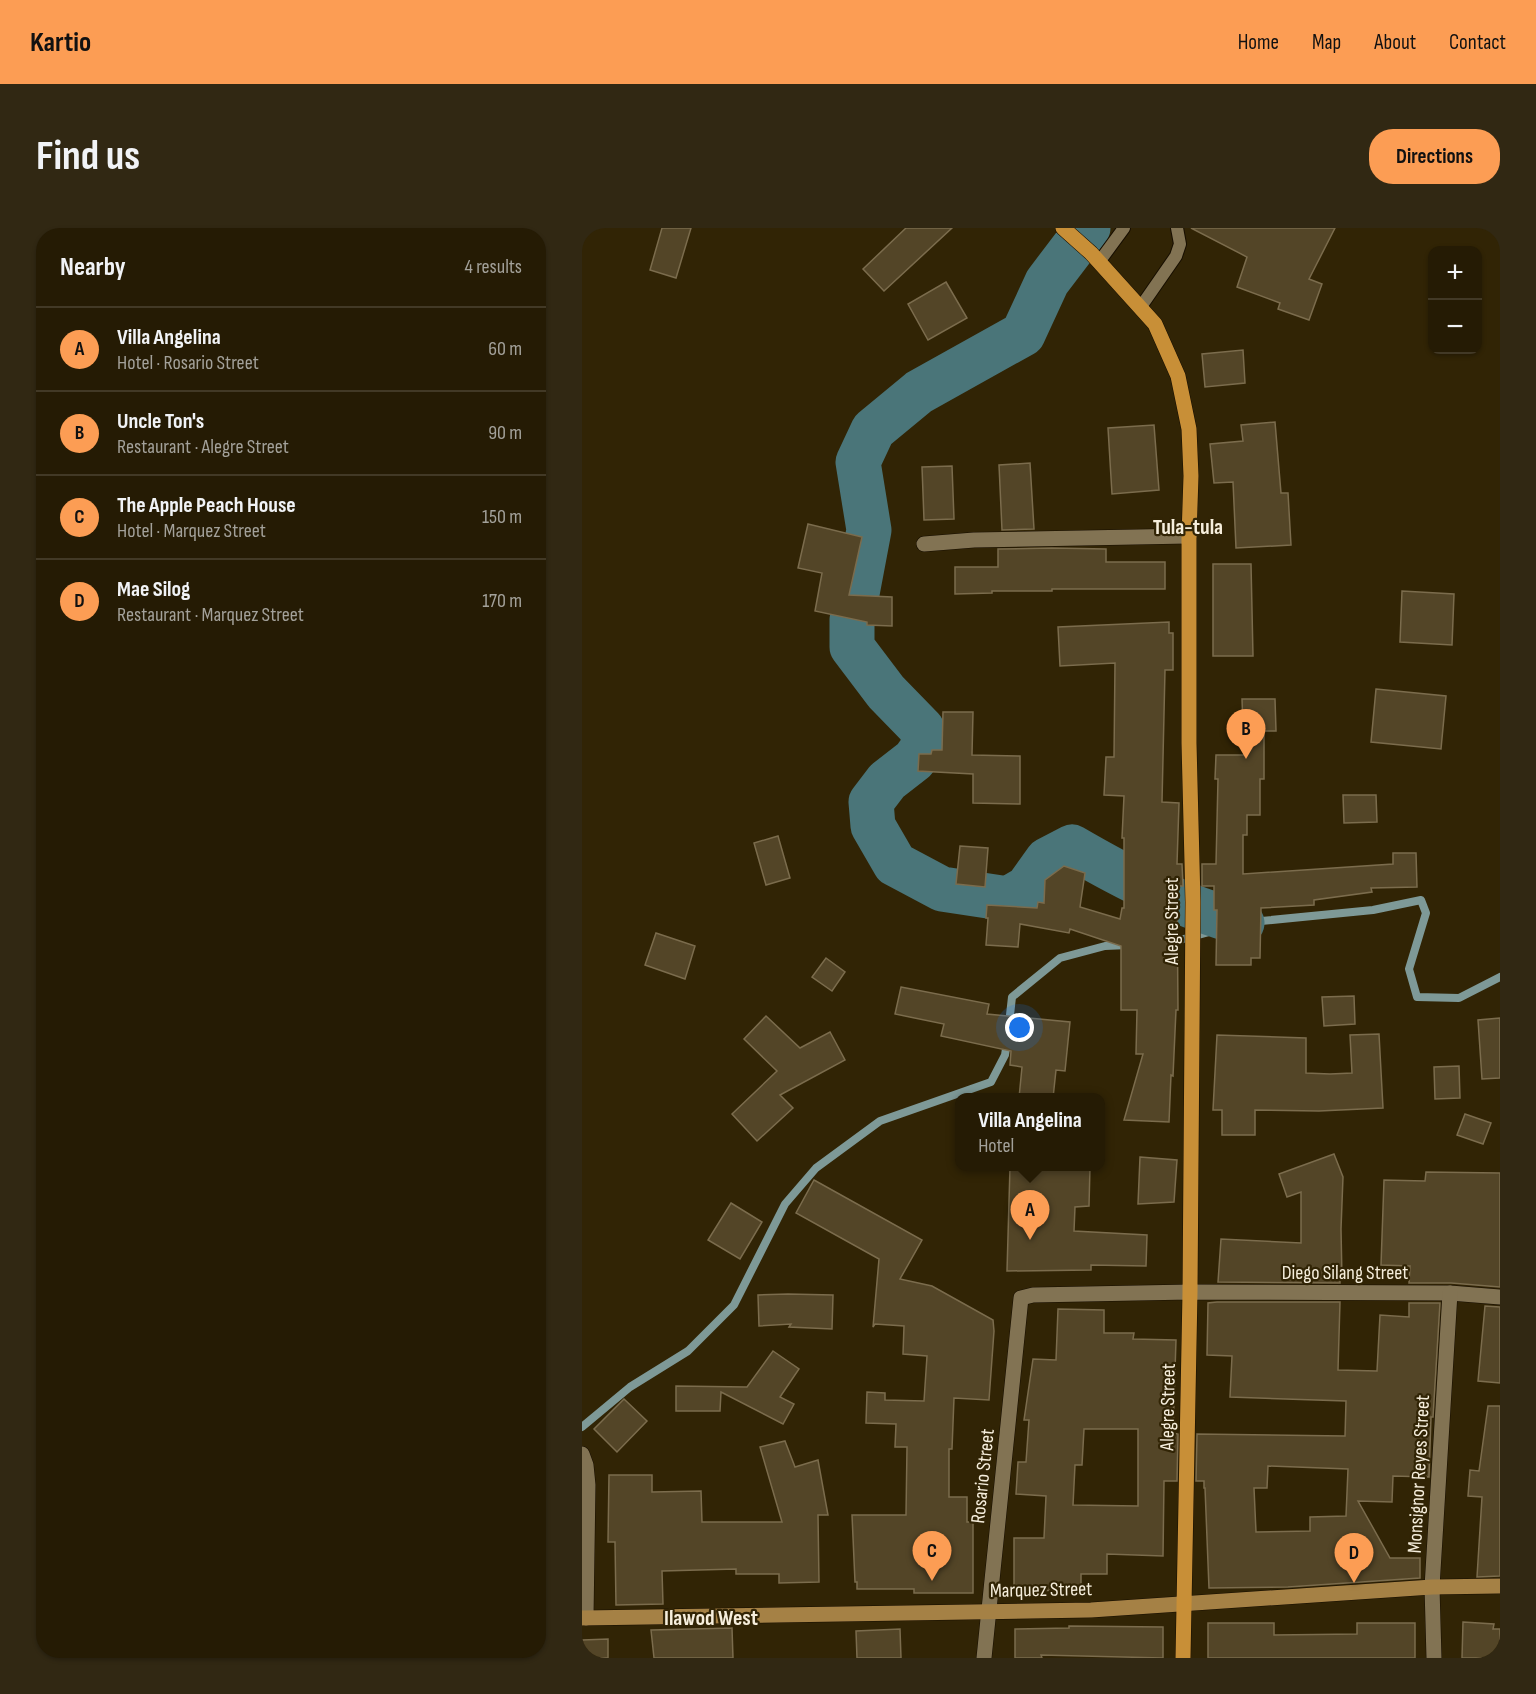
<!DOCTYPE html>
<html lang="en">
<head>
<meta charset="utf-8">
<style>
	:root { --surface:#251b04; --page:#312813; --text:#f1f3f6; --muted:#a3a19a; --line:#423926; --accent:#fc9d54 }
	body { margin:0; font-family:"Sofia Sans Condensed",sans-serif; background:var(--page); color:var(--text) }
	.controls { position:absolute; right:18px; top:18px; display:grid; overflow:hidden; border-radius:12px; box-shadow:0 2px 4px #0004 }
	.controls button { width:54px; height:54px; display:grid; place-items:center; padding:0; border:0; border-bottom:2px solid var(--line); background:var(--surface); color:var(--text); font:30px sans-serif }
	.you { position:absolute; left:438px; top:800px; width:21px; height:21px; margin:-15px; border:4px solid #fff; border-radius:50%; background:#1a73e8; box-shadow:0 0 0 9px #1a73e833 }
	.badge { display:grid; place-items:center; width:39px; height:39px; border-radius:50%; background:var(--accent); color:#111; font-size:20px; font-weight:700 }
	.pin { position:absolute; translate:-50% -50px; filter:drop-shadow(0 2px 3px #0008) }
	.pin::after { content:''; position:absolute; top:32px; width:21px; height:18px; background:inherit; clip-path:polygon(0 0,100% 0,50% 100%) }
	.popup { position:absolute; left:373px; top:865px; width:150px; height:78px; box-sizing:border-box; display:grid; place-content:center; border-radius:12px; background:var(--surface); filter:drop-shadow(0 2px 4px #0005); font-size:20px; white-space:nowrap; color:var(--muted) }
	.popup b { font-size:22px; color:var(--text) }
	.popup::after { content:''; position:absolute; left:50%; top:100%; margin-left:-12px; border:12px solid transparent; border-top-color:var(--surface) }
	.list { margin:0; padding:0; list-style:none }
	h2 { display:flex; justify-content:space-between; align-items:center; height:78px; margin:0; padding:0 24px; font-size:26px }
	h2 small { font-size:20px; font-weight:400; color:var(--muted) }
	.list li { display:grid; grid-template-columns:39px 1fr auto; gap:18px; align-items:center; box-sizing:border-box; height:84px; padding:0 24px; border-top:2px solid var(--line) }
	.list b { display:block; font-size:22px; white-space:nowrap }
	.list p { margin:0; font-size:20px; white-space:nowrap; color:var(--muted) }
	.list em { font-size:20px; font-style:normal; color:var(--muted) }
	.map { position:relative; flex:none; width:918px; height:1430px; overflow:hidden; border-radius:24px }
	header { display:flex; align-items:center; gap:36px; box-sizing:border-box; height:84px; padding:0 30px; background:var(--accent); color:#111 }
	header strong { font-size:28px }
	nav { display:flex; gap:33px; margin-inline-start:auto; font-size:21px }
	.intro { display:flex; align-items:center; justify-content:space-between; box-sizing:border-box; height:144px; padding:0 36px }
	h1 { margin:0; font-size:42px }
	.button { padding:15px 27px; border-radius:24px; background:var(--accent); color:#111; font-size:21px; font-weight:700 }
	main { display:flex; gap:36px; padding:0 36px }
	aside { flex:1; background:var(--surface); border-radius:24px; box-shadow:0 2px 4px #0004 }
	.map>svg:first-child { display:block }
	.lines { fill:none; stroke-linecap:round; stroke-linejoin:round }
	.stream { stroke:#7e9997; stroke-width:8 }
	.river { stroke:#4a7579; stroke-width:45 }
	.building { fill:#534527; stroke:#7b6c4d; stroke-width:1.5; fill-rule:evenodd }
	.lane-casing { stroke:#170e00; stroke-width:14 }
	.street-casing { stroke:#170e00; stroke-width:16 }
	.secondary-casing { stroke:#170e00; stroke-width:16 }
	.primary-casing { stroke:#170e00; stroke-width:16 }
	.lane { stroke:#827353; stroke-width:12 }
	.street { stroke:#827353; stroke-width:15 }
	.secondary { stroke:#a58145; stroke-width:15 }
	.primary { stroke:#c88f37; stroke-width:15 }
	.labels { text-anchor:middle; stroke-width:4.5; stroke-linejoin:round; paint-order:stroke }
	.street-label { font-size:20px; fill:#f6eedc; stroke:#312405 }
	.quarter-label { font-size:22px; font-weight:bold; fill:#f6eedc; stroke:#312405 }
</style>
</head>
<body>
<header>
<strong>Kartio</strong>
<nav><a>Home</a><a>Map</a><a>About</a><a>Contact</a></nav>
</header>
<div class="intro"><h1>Find us</h1><a class="button">Directions</a></div>
<main>
<aside>
<h2>Nearby<small>4 results</small></h2>
<ul class="list">
<li><span class="badge">A</span><div><b>Villa Angelina</b><p>Hotel · Rosario Street</p></div><em>60 m</em></li>
<li><span class="badge">B</span><div><b>Uncle Ton's</b><p>Restaurant · Alegre Street</p></div><em>90 m</em></li>
<li><span class="badge">C</span><div><b>The Apple Peach House</b><p>Hotel · Marquez Street</p></div><em>150 m</em></li>
<li><span class="badge">D</span><div><b>Mae Silog</b><p>Restaurant · Marquez Street</p></div><em>170 m</em></li>
</ul>
</aside>
<div class="map">
<svg width="918" height="1430" viewBox="0 0 918 1430">
	<rect width="100%" height="100%" fill="#312405"/>
	<g class="lines">
		<g class="stream">
			<polyline points="669,694 791,682 839,672 844,685 827,741 835,769 877,770 918,749"/>
			<polyline points="587,715 642,700"/>
			<polyline points="427,796 430,769 478,730 523,718 546,717"/>
			<polyline points="0,1199 48,1159 106,1123 152,1077 203,976 234,940 298,893 409,854 423,827 425,814"/>
		</g>
		<path class="river" d="M506,0L465,54L441,106L337,164L291,202L276,234L287,302L270,392V419L304,464L340,501L342,518L332,532L305,553L289,574L291,598L313,636L360,661L426,671L445,660L465,632L490,619C545,651 598,678 660,695"/>
	</g>
	<g class="building">
		<polygon points="80,0 109,0 94,50 68,42"/>
		<polygon points="324,0 370,0 302,63 281,41"/>
		<polygon points="609,0 753,0 727,51 740,56 727,92 696,81 698,75 655,59 665,29"/>
		<polygon points="364,54 385,90 346,112 326,76"/>
		<polygon points="661,122 663,155 623,159 620,126"/>
		<polygon points="693,194 699,265 706,265 709,317 654,320 651,254 632,255 628,216 661,213 659,197"/>
		<polygon points="572,197 577,262 530,266 526,200"/>
		<polygon points="448,235 452,301 420,302 417,237"/>
		<polygon points="370,238 372,291 342,292 340,239"/>
		<polygon points="226,296 280,309 267,367 310,369 310,398 285,397 285,394 233,383 240,345 216,340"/>
		<polygon points="470,320 524,321 524,334 583,334 583,361 470,361 470,363 410,363 410,365 373,366 373,339 416,339 416,321"/>
		<polygon points="631,336 669,336 671,428 631,428"/>
		<polygon points="820,363 872,366 870,417 818,414"/>
		<polygon points="587,394 587,405 591,405 591,442 583,442 580,574 597,575 595,636 600,636 601,658 595,658 596,782 594,782 591,848 589,847 587,894 542,892 561,826 554,826 555,782 539,782 539,718 488,701 487,705 438,696 436,719 404,717 406,690 404,690 405,677 455,680 456,674 462,675 463,652 482,638 503,645 498,679 538,691 540,680 542,680 542,610 540,610 542,568 522,567 524,529 532,529 533,435 478,438 476,399"/>
		<polygon points="794,461 864,468 859,521 789,514"/>
		<polygon points="660,471 693,471 694,503 682,503 682,551 678,551 678,587 665,587 665,607 661,607 661,646 811,636 811,625 834,625 835,659 789,660 790,664 732,672 732,677 679,680 678,730 669,730 669,737 634,737 635,682 632,682 632,658 620,658 620,636 634,636 636,551 633,551 634,527 662,527"/>
		<polygon points="361,484 391,484 390,527 438,528 438,576 391,575 391,546 336,543 337,526 349,526 350,522 360,522"/>
		<polygon points="761,567 794,567 795,594 762,595"/>
		<polygon points="196,608 208,650 184,657 172,615"/>
		<polygon points="378,618 406,620 403,659 374,656"/>
		<polygon points="74,705 113,718 103,751 63,737"/>
		<polygon points="244,730 263,744 250,763 230,749"/>
		<polygon points="319,759 407,776 405,786 488,794 483,843 474,842 471,870 437,870 440,839 428,837 429,823 359,808 362,796 313,786"/>
		<polygon points="772,768 773,796 742,798 740,769"/>
		<polygon points="184,788 218,820 248,804 263,832 198,867 211,880 175,913 150,886 195,843 162,811"/>
		<polygon points="918,790 918,850 900,851 896,792"/>
		<polygon points="797,806 801,880 737,883 673,882 673,907 640,907 640,882 631,882 635,807 724,810 724,845 748,846 770,845 768,807"/>
		<polygon points="877,838 878,870 853,871 852,839"/>
		<polygon points="883,886 909,895 901,916 875,907"/>
		<polygon points="752,926 761,949 759,1001 760,1051 758,1051 758,1055 636,1054 639,1011 719,1015 719,964 705,969 697,946"/>
		<polygon points="558,929 595,932 592,974 556,976"/>
		<polygon points="428,939 508,939 507,978 493,979 492,1003 565,1007 564,1038 509,1037 509,1042 425,1043"/>
		<polygon points="844,944 918,945 918,1059 869,1055 827,1055 828,1038 799,1037 802,952 843,953"/>
		<polygon points="232,952 340,1012 318,1051 350,1058 411,1092 412,1103 407,1172 372,1170 370,1221 367,1221 367,1269 385,1269 385,1294 391,1294 391,1365 332,1365 332,1361 275,1361 275,1354 273,1354 270,1287 324,1287 325,1219 313,1219 314,1196 284,1195 285,1164 303,1165 303,1172 342,1173 345,1128 321,1126 322,1098 293,1096 291,1099 297,1031 214,985"/>
		<polygon points="149,975 180,994 158,1031 126,1012"/>
		<polygon points="206,1066 251,1067 250,1101 207,1099 209,1096 177,1098 176,1067"/>
		<path d="M635,1074H758L756,1142L795,1143L798,1087L827,1089V1075H858L851,1189H849L847,1249L811,1248L810,1274L776,1273L808,1330H838V1350L706,1359L627,1360L623,1260H622V1253H614L615,1206L763,1208L764,1173L648,1169L650,1128L625,1127L626,1075ZM686,1238L766,1241L764,1288L728,1289V1303L674,1304L672,1260H685Z"/>
		<polygon points="903,1078 918,1079 918,1155 896,1153"/>
		<path d="M476,1081L522,1082V1105H552L551,1111L594,1112L591,1205L596,1206L595,1253H582L581,1328L525,1326V1346H499V1363L432,1362V1310H462L464,1268L434,1266L436,1234H444L447,1192H442L451,1131L474,1132ZM502,1201H556V1278L491,1277L493,1237H500Z"/>
		<polygon points="191,1123 217,1141 198,1169 212,1176 201,1196 139,1164 138,1183 94,1183 94,1158 165,1159"/>
		<polygon points="42,1171 65,1193 35,1224 12,1201"/>
		<polygon points="906,1178 918,1178 918,1348 895,1349 900,1269 886,1268 888,1242 897,1243"/>
		<polygon points="203,1213 213,1239 236,1232 246,1287 236,1287 237,1354 197,1355 197,1346 154,1346 154,1341 80,1343 81,1376 34,1377 33,1314 26,1314 27,1247 70,1247 70,1264 119,1263 120,1294 200,1294 178,1219"/>
		<polygon points="881,1394 912,1396 911,1401 918,1401 918,1430 880,1430"/>
		<polygon points="626,1395 692,1395 692,1407 775,1406 775,1395 833,1395 833,1430 626,1430"/>
		<polygon points="487,1398 581,1399 581,1430 459,1427 460,1430 433,1430 433,1401 487,1400"/>
		<polygon points="150,1400 151,1430 72,1430 69,1402"/>
		<polygon points="318,1401 319,1430 275,1430 274,1403"/>
		<polygon points="26,1411 26,1430 0,1430 0,1412"/>
	</g>
	<g class="lines">
		<defs>
			<g id="lane">
				<polyline points="517,34 542,0"/>
				<polyline points="558,80 594,28 598,16 595,0"/>
			</g>
			<g id="street">
				<polyline points="342,316 392,312 607,308"/>
				<polyline points="0,1226 4,1237 6,1257 4,1390"/>
				<polyline points="402,1430 439,1070 451,1067 608,1064 868,1065 918,1069"/>
				<polyline points="852,1430 850,1359 868,1065"/>
			</g>
			<polyline id="secondary" points="0,1390 509,1382 850,1359 918,1358"/>
			<polyline id="primary" points="481,0 509,25 573,96 596,148 607,201 609,248 607,308 607,515 611,674 608,1064 601,1430"/>
		</defs>
		<use href="#lane" class="lane-casing"/>
		<use href="#street" class="street-casing"/>
		<use href="#secondary" class="secondary-casing"/>
		<use href="#primary" class="primary-casing"/>
		<use href="#lane" class="lane"/>
		<use href="#street" class="street"/>
		<use href="#secondary" class="secondary"/>
		<use href="#primary" class="primary"/>
	</g>
	<g class="labels">
		<g class="street-label">
			<text transform="translate(589 693) rotate(-90)" y="7">Alegre Street</text>
			<text x="763" y="1051">Diego Silang Street</text>
			<text transform="translate(585 1179) rotate(-89)" y="7">Alegre Street</text>
			<text transform="translate(836 1246) rotate(-87)" y="7">Monsignor Reyes Street</text>
			<text transform="translate(400 1248) rotate(-84)" y="7">Rosario Street</text>
			<text transform="translate(459 1361) rotate(-1)" y="7">Marquez Street</text>
		</g>
		<g class="quarter-label">
			<text x="606" y="306">Tula-tula</text>
			<text x="129" y="1397">Ilawod West</text>
		</g>
	</g>
</svg>
<div class="controls">
<button>+</button>
<button>−</button>
</div>
<div class="you"></div>
<div class="pin badge" style="left:448px;top:1012px">A</div>
<div class="popup"><b>Villa Angelina</b>Hotel</div>
<div class="pin badge" style="left:664px;top:531px">B</div>
<div class="pin badge" style="left:350px;top:1353px">C</div>
<div class="pin badge" style="left:772px;top:1355px">D</div>
</div>
</main>
</body>
</html>
